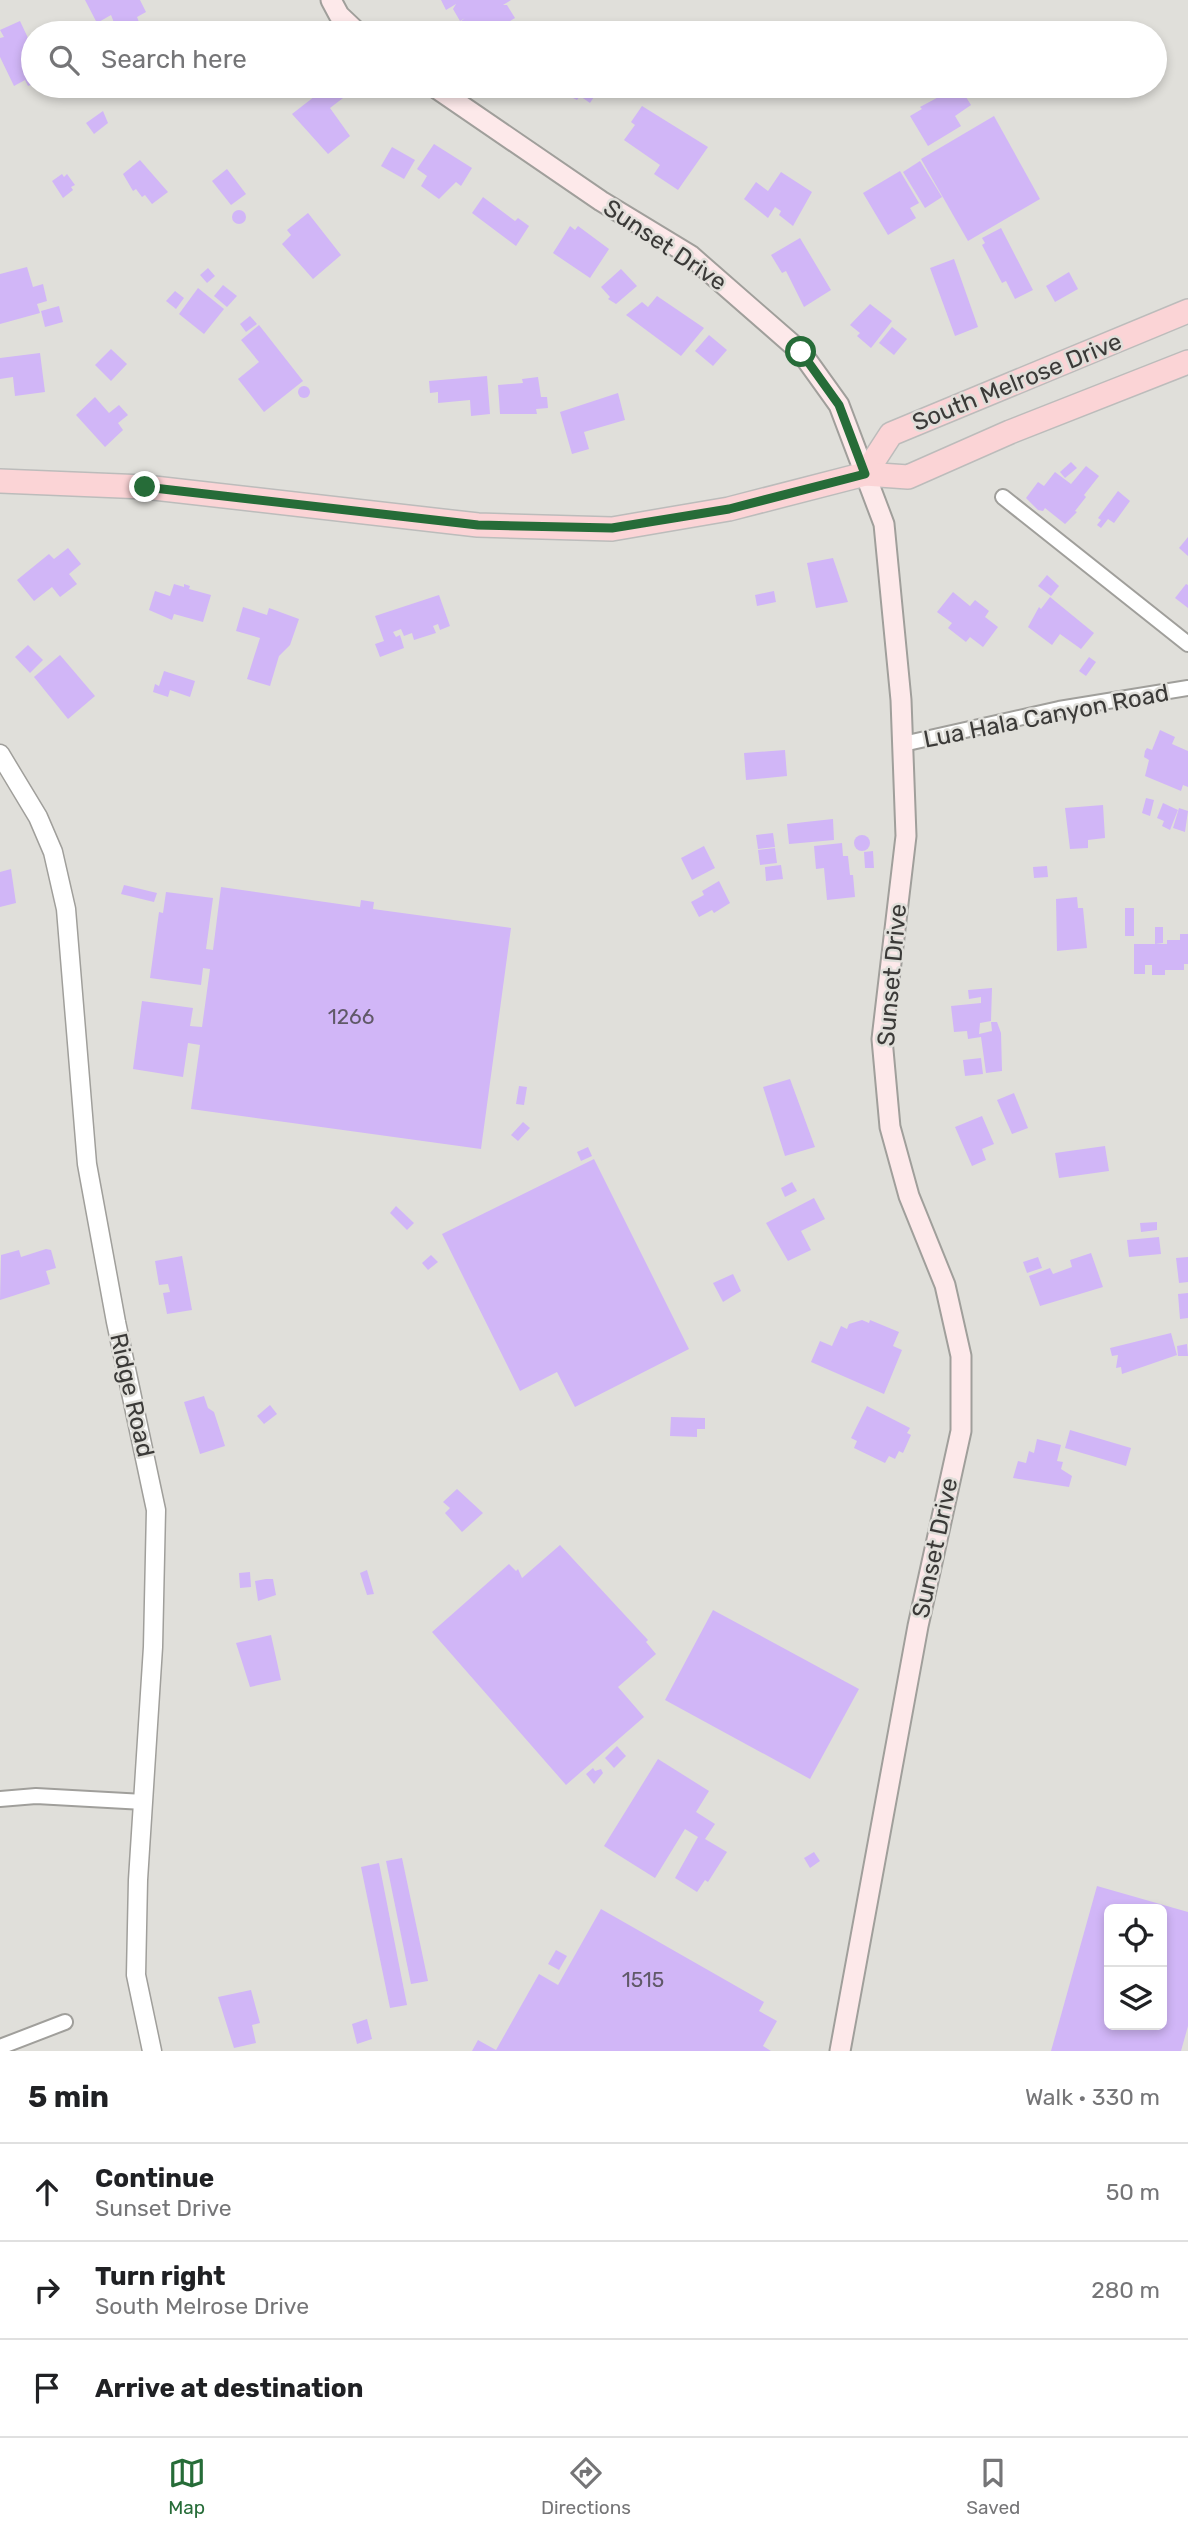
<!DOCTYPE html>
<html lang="en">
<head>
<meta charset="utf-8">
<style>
	:root { --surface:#fff; --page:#f6f6f6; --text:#202124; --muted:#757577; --line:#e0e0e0; --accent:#266c38 }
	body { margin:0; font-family:Rubik,sans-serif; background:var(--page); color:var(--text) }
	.controls { position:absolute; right:21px; bottom:21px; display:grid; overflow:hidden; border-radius:10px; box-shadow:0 4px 10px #0003 }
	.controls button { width:63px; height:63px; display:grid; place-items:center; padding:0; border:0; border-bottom:2px solid var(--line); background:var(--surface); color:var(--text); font:35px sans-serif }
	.stop { position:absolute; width:21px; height:21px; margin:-16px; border:5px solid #266c38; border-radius:50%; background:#fff }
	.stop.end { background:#266c38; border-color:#fff; box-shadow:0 2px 7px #0008 }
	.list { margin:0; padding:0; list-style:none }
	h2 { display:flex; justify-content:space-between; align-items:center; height:91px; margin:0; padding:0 28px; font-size:30px }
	h2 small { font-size:23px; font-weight:400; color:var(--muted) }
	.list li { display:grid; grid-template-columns:46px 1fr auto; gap:21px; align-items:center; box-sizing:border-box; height:98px; padding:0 28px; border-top:2px solid var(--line) }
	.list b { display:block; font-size:26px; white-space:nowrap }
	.list p { margin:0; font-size:23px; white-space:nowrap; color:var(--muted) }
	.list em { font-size:23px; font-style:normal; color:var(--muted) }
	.icon { flex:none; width:38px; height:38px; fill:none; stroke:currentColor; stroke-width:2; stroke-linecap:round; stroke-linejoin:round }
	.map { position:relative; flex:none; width:1188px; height:2051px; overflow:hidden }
	.search { position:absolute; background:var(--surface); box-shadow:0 4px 10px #0003; left:21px; right:21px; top:21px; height:77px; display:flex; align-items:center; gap:18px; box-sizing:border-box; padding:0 24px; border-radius:38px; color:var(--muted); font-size:26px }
	.sheet { height:385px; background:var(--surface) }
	nav { display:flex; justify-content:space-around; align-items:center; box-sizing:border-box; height:98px; border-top:2px solid var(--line); background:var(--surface); font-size:19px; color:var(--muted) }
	nav a { display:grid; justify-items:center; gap:4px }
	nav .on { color:var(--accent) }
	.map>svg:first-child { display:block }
	.building { fill:#d1b6f7; fill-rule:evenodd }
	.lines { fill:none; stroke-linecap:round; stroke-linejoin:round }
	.minor-casing { stroke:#a09f9b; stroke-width:18 }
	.tertiary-casing { stroke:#a09f9b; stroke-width:21 }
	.secondary-casing { stroke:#a09f9b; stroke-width:23 }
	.primary-casing { stroke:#bcbcbb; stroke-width:26 }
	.minor { stroke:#fff; stroke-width:14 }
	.tertiary { stroke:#fff; stroke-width:18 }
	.secondary { stroke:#fde9ea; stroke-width:19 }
	.primary { stroke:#fbd4d6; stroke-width:23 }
	.route { stroke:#266c38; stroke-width:9 }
	.labels { text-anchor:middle; stroke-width:5; stroke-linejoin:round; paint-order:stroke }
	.number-label { font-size:21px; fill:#605968 }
	.street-label { font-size:24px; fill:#3b3a38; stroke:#e0dfda }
</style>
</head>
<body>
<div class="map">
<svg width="1188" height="2051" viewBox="0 0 1188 2051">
	<rect width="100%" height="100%" fill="#e0dfda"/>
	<g class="building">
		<polygon points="85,0 140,0 146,12 137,17 142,30 118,33 111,15 97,23"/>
		<polygon points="441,0 511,0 503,5 507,5 515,18 490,33 459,33 455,26 465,18 460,21 453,9 456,4 446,10"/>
		<polygon points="20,21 28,38 33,36 33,84 28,86 25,80 14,86 0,57 0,38 4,37 0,30"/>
		<polygon points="328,86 333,86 343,98 330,108 350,136 328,154 292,114"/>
		<polygon points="522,86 548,86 548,87 523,92"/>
		<polygon points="554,86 601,86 590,103 580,96 577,100 567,95"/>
		<polygon points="959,86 971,105 955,116 961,126 928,146 910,116 922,109 920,107"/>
		<polygon points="1013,86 1035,86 1026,97"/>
		<polygon points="642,106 708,147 678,190 654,174 660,165 624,140 635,125 631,122"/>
		<polygon points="103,111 108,123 94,134 86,123"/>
		<polygon points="994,116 1040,199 968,241 921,159"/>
		<polygon points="434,144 472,168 461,186 456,182 439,199 421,186 427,176 417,169"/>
		<polygon points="392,147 415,160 404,179 381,166"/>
		<polygon points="140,160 168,192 152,204 145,195 142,197 136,189 133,191 123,174"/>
		<polygon points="920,161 942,197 925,208 903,172"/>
		<polygon points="227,169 246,194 231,205 212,181"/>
		<polygon points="900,171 919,203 910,208 916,218 888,235 863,193"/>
		<polygon points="781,172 812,192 793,226 779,215 781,211 775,207 768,218 744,199 756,182 768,191"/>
		<polygon points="62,174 64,177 67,174 75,185 71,187 73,190 63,198 52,181"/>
		<polygon points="483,197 515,221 518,218 529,226 516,246 472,213"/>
		<circle cx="239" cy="217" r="7"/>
		<polygon points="308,213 341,255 313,279 282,244 291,235 287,230"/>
		<polygon points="570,226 575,230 578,226 609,249 590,278 553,253"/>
		<polygon points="1001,228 1033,290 1015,299 1006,281 1002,283 982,245 985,243 982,238"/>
		<polygon points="800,238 831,290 804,307 786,271 782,273 771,255"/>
		<polygon points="954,259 978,327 955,336 930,268"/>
		<polygon points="27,267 33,287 43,284 47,301 37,304 40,313 0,324 0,274"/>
		<polygon points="208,268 215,276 207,283 200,275"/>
		<polygon points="621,269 637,286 616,304 608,299 610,297 601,287"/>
		<polygon points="1069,272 1078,289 1055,302 1046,286"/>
		<polygon points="223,285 237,296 227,307 214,296"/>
		<polygon points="198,288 224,309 204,334 179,314"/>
		<polygon points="175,291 184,298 176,309 166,301"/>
		<polygon points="657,296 704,328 681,356 626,315 642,302 648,307"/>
		<polygon points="870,304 892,321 871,348 857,336 860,333 850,325"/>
		<polygon points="59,306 63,322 45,327 41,311"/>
		<polygon points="250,316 257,324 246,332 240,324"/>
		<polygon points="259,325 303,381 264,412 238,379 259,362 241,340"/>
		<polygon points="892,327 907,339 894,355 879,343"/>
		<polygon points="709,335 727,350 713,366 695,351"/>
		<polygon points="111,349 127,364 111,381 95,365"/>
		<polygon points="40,353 45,392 15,396 13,377 0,379 0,358"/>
		<polygon points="487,376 490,414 471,416 470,400 438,403 438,392 430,393 429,381"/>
		<polygon points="538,377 541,397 547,397 548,408 536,409 537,414 500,414 498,385 523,383 522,379"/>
		<circle cx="304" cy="392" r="6"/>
		<polygon points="618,393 625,420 584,432 589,449 572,454 560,412"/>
		<polygon points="95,397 109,413 119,405 128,415 118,423 123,430 105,447 76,415"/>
		<polygon points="1071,462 1077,468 1065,478 1060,472"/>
		<polygon points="1086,466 1099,476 1084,495 1086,497 1075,511 1077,512 1065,524 1045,508 1043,511 1038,510 1026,498 1038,482 1044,486 1055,472 1071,484"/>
		<polygon points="1118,491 1130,501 1114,523 1108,519 1101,528 1097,525 1101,520 1098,518"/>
		<polygon points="1188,537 1188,556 1179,548"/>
		<polygon points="68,548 81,564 69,574 77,584 60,597 52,587 34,601 17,580 49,554 54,559"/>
		<polygon points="833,558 848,602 816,608 807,563"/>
		<polygon points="1047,575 1059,586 1051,596 1038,586"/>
		<polygon points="174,584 184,587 184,584 190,586 189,589 211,595 203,622 174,614 172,620 149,610 155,591 170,596"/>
		<polygon points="1186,584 1188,585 1188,608 1175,598"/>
		<polygon points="774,591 776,602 757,606 755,595"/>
		<polygon points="953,592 970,606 975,600 989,611 985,617 998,627 983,647 970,637 966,642 948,628 952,623 937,612"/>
		<polygon points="439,595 450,626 440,630 438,624 433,626 436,633 414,640 412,633 404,636 401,629 393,632 396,637 400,635 404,648 380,657 375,644 384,641 375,616"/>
		<polygon points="1050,597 1094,633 1081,649 1060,634 1052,645 1028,627 1039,607 1041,609"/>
		<polygon points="243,607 267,615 269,608 299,619 290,645 279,656 270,686 247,679 260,638 236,631"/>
		<polygon points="28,645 43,660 30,673 15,657"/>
		<polygon points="60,655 95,696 68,719 34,677"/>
		<polygon points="1089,657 1096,662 1086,676 1079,671"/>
		<polygon points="164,671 195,681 190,697 170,690 168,697 153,692 155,684 159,686"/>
		<polygon points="1160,730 1175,737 1172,744 1188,751 1188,787 1183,785 1181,791 1145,776 1149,760 1144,757 1145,751 1147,748 1152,750"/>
		<polygon points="785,750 787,776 746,780 744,753"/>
		<polygon points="1146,798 1154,800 1150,816 1142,813"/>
		<polygon points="1163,803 1178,810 1170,830 1162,826 1164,821 1157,818"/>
		<polygon points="1103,805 1105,838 1088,840 1088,848 1070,849 1065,808"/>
		<polygon points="1179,808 1188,811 1185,832 1173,828"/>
		<polygon points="833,819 834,840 789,844 787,824"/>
		<polygon points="773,833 775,847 758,849 756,835"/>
		<circle cx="862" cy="843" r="8"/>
		<polygon points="842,843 843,856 848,856 850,875 853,875 855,897 827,900 824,868 816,869 814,846"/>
		<polygon points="704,846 715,868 692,880 681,858"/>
		<polygon points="775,848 777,863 760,865 758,850"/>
		<polygon points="873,851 874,868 865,868 864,852"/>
		<polygon points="781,865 783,879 766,881 765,867"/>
		<polygon points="1047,866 1048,877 1034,878 1033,867"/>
		<polygon points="11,869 16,903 0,907 0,872"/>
		<polygon points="719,881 730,903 714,913 712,910 699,917 691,902 704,895 702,891"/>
		<polygon points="124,885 157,893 154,902 121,894"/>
		<polygon points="221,887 360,907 361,900 374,902 373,909 511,928 481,1149 191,1109 200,1045 188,1043 183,1077 133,1069 142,1001 193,1008 190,1026 202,1027 210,969 203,968 201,985 150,978 159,912 163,913 166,892 213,898 206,949 213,950"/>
		<polygon points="1077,897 1078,908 1083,908 1087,948 1057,951 1056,899"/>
		<rect x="1125" y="908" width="9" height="28"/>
		<polygon points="1155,927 1163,927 1163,943 1155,944"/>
		<polygon points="1180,934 1188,934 1188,964 1184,964 1184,970 1165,970 1165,975 1152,975 1152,965 1145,965 1145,974 1134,974 1134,944 1167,944 1167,940 1180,940"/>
		<polygon points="992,988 991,1021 980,1023 979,1034 992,1031 991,1022 997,1022 1001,1033 1002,1071 986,1073 981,1037 968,1039 967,1031 954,1032 951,1006 981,1003 981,997 969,999 968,990"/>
		<polygon points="981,1058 983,1074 965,1076 963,1060"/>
		<polygon points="790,1079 815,1147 785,1156 763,1087"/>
		<polygon points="519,1086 527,1087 524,1105 516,1104"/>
		<polygon points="1014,1093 1028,1128 1012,1134 997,1100"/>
		<polygon points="982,1116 994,1144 982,1149 986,1160 972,1166 955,1127"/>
		<polygon points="523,1122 530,1128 518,1141 511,1135"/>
		<polygon points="1105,1146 1109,1171 1059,1178 1055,1153"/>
		<polygon points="588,1147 592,1156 581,1161 577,1152"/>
		<polygon points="594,1159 689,1349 575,1407 557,1372 520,1391 442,1234"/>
		<polygon points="792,1182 797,1191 785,1197 781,1188"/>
		<polygon points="814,1198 825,1219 801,1231 811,1250 788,1261 766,1223"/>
		<polygon points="396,1206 414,1223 407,1230 390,1213"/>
		<polygon points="1157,1222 1157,1230 1141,1232 1140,1223"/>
		<polygon points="1159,1237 1161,1254 1129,1257 1127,1240"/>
		<polygon points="46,1249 51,1250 56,1268 46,1271 50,1284 0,1300 1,1255 19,1250 21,1257"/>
		<polygon points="1091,1253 1103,1287 1040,1306 1029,1276 1050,1268 1053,1274 1072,1267 1070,1260"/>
		<polygon points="431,1255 438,1262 428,1270 422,1263"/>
		<polygon points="182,1256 192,1310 167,1314 163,1293 170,1292 168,1284 159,1285 155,1261"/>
		<polygon points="1038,1257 1042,1268 1027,1273 1023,1262"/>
		<polygon points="1188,1257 1188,1282 1179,1283 1176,1258"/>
		<polygon points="733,1274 741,1291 723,1302 713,1283"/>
		<polygon points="1188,1293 1188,1318 1180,1319 1178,1294"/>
		<polygon points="862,1320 869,1323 870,1320 899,1332 893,1346 902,1350 884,1394 811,1362 820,1341 832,1346 841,1326 847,1329 849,1324"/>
		<polygon points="1171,1333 1177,1355 1122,1374 1121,1367 1116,1368 1118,1355 1112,1356 1110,1348"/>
		<polygon points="1187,1344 1188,1356 1178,1356 1177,1346"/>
		<polygon points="204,1396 208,1408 214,1412 225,1446 200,1454 184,1402"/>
		<polygon points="270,1405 277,1414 264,1424 257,1416"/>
		<polygon points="867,1406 910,1428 907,1433 911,1435 903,1453 899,1451 895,1459 889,1456 885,1463 854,1448 857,1441 851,1438"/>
		<polygon points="671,1417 705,1418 705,1429 697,1429 697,1437 670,1436"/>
		<polygon points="1070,1430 1131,1448 1126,1466 1065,1448"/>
		<polygon points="1037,1439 1061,1445 1057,1461 1063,1462 1061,1469 1072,1476 1069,1487 1013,1478 1018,1461 1026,1463 1029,1451 1034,1453"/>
		<polygon points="457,1489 483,1513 462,1532 445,1513 450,1508 443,1502"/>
		<polygon points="560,1545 648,1640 646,1642 656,1654 618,1687 644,1717 566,1785 432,1632 509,1564 516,1571 518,1569 522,1578"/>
		<polygon points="367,1570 374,1594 367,1595 360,1573"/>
		<polygon points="250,1572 251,1587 240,1588 239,1573"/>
		<polygon points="266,1579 273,1579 276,1595 258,1601 255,1581"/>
		<polygon points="713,1610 859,1689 810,1779 665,1700"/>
		<polygon points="271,1635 281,1680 250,1687 236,1643"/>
		<polygon points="617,1746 626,1756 614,1768 605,1758"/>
		<polygon points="658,1759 709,1791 696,1812 715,1824 705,1839 727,1852 708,1882 705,1880 697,1892 675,1878 698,1837 685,1829 655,1878 604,1846"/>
		<polygon points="593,1768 595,1771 601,1769 603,1773 594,1784 586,1774"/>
		<polygon points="814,1852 820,1861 810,1868 804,1858"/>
		<polygon points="402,1858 428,1981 411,1984 386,1861"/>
		<polygon points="379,1863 407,2005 390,2008 361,1867"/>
		<path d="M1097,1886L1188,1912V2026L1181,2051H1051ZM1109,1909H1162V2025H1109Z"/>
		<polygon points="601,1909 764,2002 759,2011 777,2021 763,2046 771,2051 472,2051 478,2040 496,2050 539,1974 558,1985"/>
		<polygon points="556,1950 567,1956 559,1970 548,1964"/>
		<polygon points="251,1990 260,2023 252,2025 256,2043 234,2048 218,1997"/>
		<polygon points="367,2019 372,2039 357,2044 352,2024"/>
	</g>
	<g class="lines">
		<defs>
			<g id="minor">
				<polyline points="1003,497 1188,644"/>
				<polyline points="903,744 1059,709 1188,688"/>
				<polyline points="0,1799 36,1796 144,1802"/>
				<polyline points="0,2047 65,2022"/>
			</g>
			<polyline id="tertiary" points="0,754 38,817 53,852 66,909 87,1164 116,1322 156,1510 153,1647 138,1880 136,1975 152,2051"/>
			<g id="secondary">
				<polyline points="331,0 339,15 358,33"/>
				<polyline points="433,86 601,201 690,255 801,352 839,405 884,524 901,700 906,836 882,1039 890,1127 909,1196 945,1285 961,1356 961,1431 918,1626 840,2051"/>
			</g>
			<g id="primary">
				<polyline points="865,474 891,434 1188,311"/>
				<polyline points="0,481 145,487 478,525 612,529 729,509 865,474 908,477 1010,432 1188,362"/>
			</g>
		</defs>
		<use href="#minor" class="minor-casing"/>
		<use href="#tertiary" class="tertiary-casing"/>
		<use href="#secondary" class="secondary-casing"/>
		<use href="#primary" class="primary-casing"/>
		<use href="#minor" class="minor"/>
		<use href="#tertiary" class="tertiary"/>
		<use href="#secondary" class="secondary"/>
		<use href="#primary" class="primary"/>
	</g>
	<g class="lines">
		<polyline class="route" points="145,487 478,525 612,528 729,509 865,474 839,405 801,352"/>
	</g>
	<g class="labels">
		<g class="number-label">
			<text x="351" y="1024">1266</text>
			<text x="643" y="1987">1515</text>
		</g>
		<g class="street-label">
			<text transform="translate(665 245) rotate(34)" y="8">Sunset Drive</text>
			<text transform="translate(1017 382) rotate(-22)" y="8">South Melrose Drive</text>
			<text transform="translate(1046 716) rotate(-11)" y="8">Lua Hala Canyon Road</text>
			<text transform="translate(892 975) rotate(-85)" y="8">Sunset Drive</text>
			<text transform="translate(132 1395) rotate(77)" y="8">Ridge Road</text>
			<text transform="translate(935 1548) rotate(-78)" y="8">Sunset Drive</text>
		</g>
	</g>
</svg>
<div class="controls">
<button><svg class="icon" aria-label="locate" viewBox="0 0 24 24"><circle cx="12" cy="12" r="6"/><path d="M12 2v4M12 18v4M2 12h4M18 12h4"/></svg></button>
<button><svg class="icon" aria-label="layers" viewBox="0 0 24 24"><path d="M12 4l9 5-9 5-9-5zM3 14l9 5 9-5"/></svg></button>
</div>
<div class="stop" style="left:801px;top:352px"></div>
<div class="stop end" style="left:145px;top:487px"></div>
<div class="search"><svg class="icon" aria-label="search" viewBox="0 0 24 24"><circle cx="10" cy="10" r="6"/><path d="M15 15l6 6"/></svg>Search here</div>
</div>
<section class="sheet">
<h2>5 min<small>Walk · 330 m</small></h2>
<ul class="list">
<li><svg class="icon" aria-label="ahead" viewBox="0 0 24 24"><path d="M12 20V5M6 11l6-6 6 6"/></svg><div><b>Continue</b><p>Sunset Drive</p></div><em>50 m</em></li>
<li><svg class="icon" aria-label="right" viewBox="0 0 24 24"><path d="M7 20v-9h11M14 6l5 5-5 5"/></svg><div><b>Turn right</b><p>South Melrose Drive</p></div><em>280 m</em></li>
<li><svg class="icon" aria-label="arrive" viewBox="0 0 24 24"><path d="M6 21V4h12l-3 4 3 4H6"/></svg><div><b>Arrive at destination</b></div></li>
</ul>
</section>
<nav>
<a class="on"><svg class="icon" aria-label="map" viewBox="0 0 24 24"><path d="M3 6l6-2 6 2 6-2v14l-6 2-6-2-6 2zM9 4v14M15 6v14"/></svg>Map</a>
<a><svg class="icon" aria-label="directions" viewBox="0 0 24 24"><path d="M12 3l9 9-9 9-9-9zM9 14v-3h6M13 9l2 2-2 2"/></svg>Directions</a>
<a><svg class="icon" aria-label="saved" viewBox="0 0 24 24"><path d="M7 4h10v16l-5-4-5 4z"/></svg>Saved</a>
</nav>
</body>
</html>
